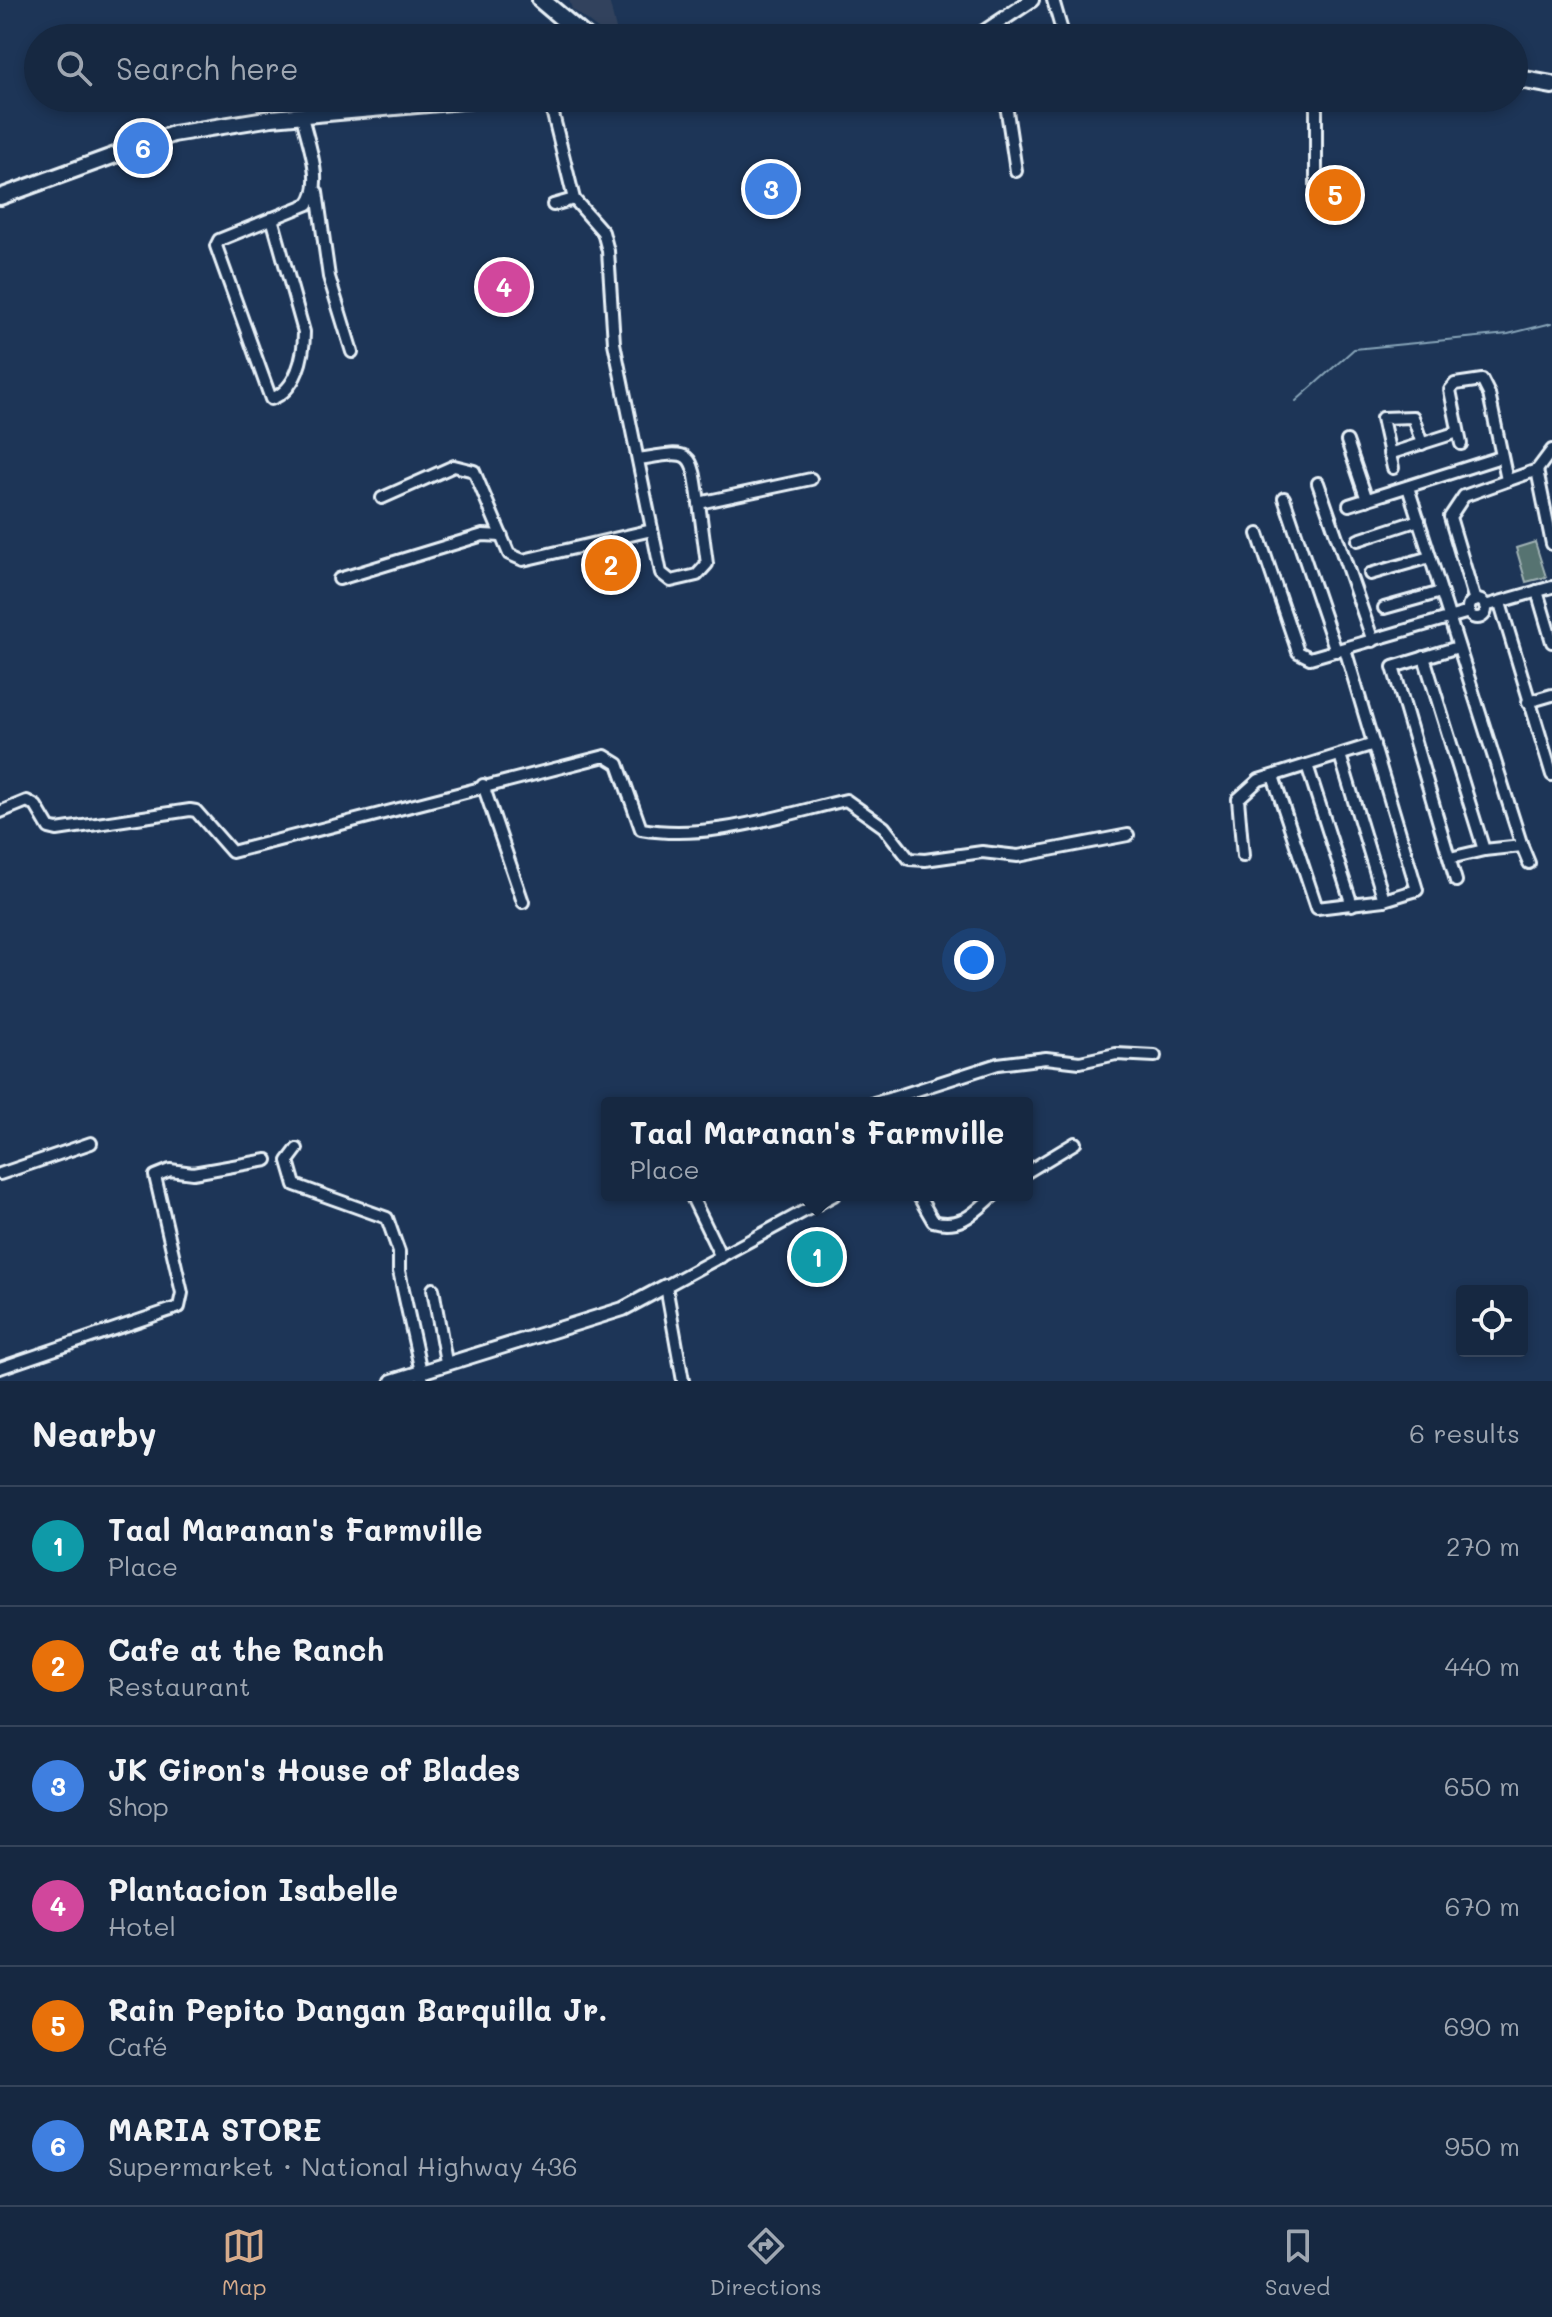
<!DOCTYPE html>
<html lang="en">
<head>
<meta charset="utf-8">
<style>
	:root { --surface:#162841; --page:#23344c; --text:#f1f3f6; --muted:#9ea6b1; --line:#35445a; --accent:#d6ab8b }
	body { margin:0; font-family:Mali,sans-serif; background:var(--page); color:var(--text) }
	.controls { position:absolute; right:24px; bottom:24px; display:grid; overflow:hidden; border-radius:8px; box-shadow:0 4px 12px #0003 }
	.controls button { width:72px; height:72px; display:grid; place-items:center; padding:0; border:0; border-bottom:2px solid var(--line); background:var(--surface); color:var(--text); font:40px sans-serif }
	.you { position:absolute; left:974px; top:960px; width:28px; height:28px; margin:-20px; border:6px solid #fff; border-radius:50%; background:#1a73e8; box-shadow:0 0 0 12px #1a73e833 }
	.badge { display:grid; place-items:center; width:52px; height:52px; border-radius:50%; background:var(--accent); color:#fff; font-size:26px; font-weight:700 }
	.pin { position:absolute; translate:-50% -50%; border:4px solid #fff; box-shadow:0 2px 8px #0006 }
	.popup { position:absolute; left:601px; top:1097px; width:432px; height:104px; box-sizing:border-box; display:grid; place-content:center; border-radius:8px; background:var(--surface); filter:drop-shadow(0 2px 6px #0005); font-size:26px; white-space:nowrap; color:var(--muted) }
	.popup b { font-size:30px; color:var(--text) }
	.popup::after { content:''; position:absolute; left:50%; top:100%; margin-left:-16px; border:16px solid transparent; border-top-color:var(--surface) }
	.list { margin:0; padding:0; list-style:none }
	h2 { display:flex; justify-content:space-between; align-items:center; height:104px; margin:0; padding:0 32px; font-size:34px }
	h2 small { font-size:26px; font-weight:400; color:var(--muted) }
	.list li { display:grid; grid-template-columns:52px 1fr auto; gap:24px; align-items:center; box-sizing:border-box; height:120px; padding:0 32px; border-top:2px solid var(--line) }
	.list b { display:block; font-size:30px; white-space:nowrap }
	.list p { margin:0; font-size:26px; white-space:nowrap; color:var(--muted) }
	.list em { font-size:26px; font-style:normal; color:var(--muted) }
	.icon { flex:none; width:44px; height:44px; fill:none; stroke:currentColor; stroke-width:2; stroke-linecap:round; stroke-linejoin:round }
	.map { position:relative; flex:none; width:1552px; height:1381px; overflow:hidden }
	.search { position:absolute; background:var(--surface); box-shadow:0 4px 12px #0003; left:24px; right:24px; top:24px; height:88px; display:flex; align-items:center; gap:20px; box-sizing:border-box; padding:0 28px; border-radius:44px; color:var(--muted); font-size:30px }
	.sheet { height:824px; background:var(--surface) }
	nav { display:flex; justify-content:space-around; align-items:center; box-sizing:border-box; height:112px; border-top:2px solid var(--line); background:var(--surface); font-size:22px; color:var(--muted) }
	nav a { display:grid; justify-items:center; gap:4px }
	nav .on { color:var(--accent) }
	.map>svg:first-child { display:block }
	.built { fill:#31435d }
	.green { fill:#577371; stroke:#a0b2b4; stroke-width:2 }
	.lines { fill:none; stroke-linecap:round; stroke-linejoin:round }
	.stream { stroke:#87a4b8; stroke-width:2 }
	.minor-casing { stroke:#e8f1f8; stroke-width:16 }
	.tertiary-casing { stroke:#e8f1f8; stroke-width:18 }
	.secondary-casing { stroke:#e8f1f8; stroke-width:20 }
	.primary-casing { stroke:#e8f1f8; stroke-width:22 }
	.minor { stroke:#1d3557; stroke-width:10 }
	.tertiary { stroke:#1d3557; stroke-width:12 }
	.secondary { stroke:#1d3557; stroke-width:14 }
	.primary { stroke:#1d3557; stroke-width:16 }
</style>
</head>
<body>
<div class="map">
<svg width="1552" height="1381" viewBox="0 0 1552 1381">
	<rect width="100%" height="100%" fill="#1d3557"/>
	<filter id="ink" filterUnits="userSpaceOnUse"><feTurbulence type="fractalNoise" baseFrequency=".0125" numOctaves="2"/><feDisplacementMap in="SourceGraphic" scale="16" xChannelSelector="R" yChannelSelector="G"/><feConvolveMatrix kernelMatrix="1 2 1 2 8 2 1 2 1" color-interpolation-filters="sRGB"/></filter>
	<g filter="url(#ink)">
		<polygon class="built" points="569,0 609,0 618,38 604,34 572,9"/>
		<polygon class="green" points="1535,542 1546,577 1526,582 1516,548"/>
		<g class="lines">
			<polyline class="stream" points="1296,401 1354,349 1508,334 1552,323"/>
			<defs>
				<g id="minor">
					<polyline points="1053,0 1064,38"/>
					<polyline points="549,98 574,199 603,232 608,251 614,343 661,573 671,581 697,575 707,564 699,503 811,479"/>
					<polyline points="1005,98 1016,171"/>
					<polyline points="1316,190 1316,98"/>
					<polyline points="317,192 329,277 352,352"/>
					<polyline points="553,205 574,199"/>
					<path d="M272,218L304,332C304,356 297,390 271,399L216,246L219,240L308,204C325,183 307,140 302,116"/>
					<polyline points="1347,441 1367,500"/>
					<polyline points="1461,444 1450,390 1455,384 1482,380 1489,394 1507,480"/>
					<polyline points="1389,454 1458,432"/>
					<path d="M639,459C692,450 692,449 699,503"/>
					<polyline points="1393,468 1382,418 1413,417 1422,444"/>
					<polyline points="1537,470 1552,544"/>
					<polyline points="1318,483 1373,641"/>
					<polyline points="1408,487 1522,846 1484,850 1450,858"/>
					<polyline points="382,498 454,466 474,471 509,554 523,560 652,530"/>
					<polyline points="1284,498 1336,651"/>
					<polyline points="1349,505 1501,457"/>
					<polyline points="1258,534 1298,652 1310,658 1469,612"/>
					<polyline points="1358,540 1419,520"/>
					<polyline points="1370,574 1430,557"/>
					<polyline points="339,579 483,535 502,536"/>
					<polyline points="1537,591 1552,642"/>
					<circle cx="1477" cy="609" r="9"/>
					<polyline points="1475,601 1450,517 1464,496 1537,470 1552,450"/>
					<polyline points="1500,603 1552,775"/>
					<polyline points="1485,606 1552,587"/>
					<polyline points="1384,608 1441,592"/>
					<polyline points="1424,657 1484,850"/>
					<polyline points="1528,702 1552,695"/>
					<polyline points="1340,755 1384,900"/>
					<polyline points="1307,765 1352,905"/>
					<polyline points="1273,776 1317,908 1384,900 1417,890 1345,649"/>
					<polyline points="483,785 523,902"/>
					<path d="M0,812L27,801L36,806L49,828L57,830L190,810L196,811L232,852L605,756L618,764L641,829C709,841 781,815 846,800L884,827L909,859L925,860L982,852L1018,856L1128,835"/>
					<polyline points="1522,846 1529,863"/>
					<polyline points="1243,856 1238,799 1259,780 1374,744"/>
					<polyline points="1456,881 1393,667 1458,647"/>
					<polyline points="874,1103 892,1098"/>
					<polyline points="891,1103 892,1098 998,1064 1046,1058 1080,1062 1116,1054 1155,1056"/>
					<polyline points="297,1149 288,1161 295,1185 387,1218 399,1252 399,1271 423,1381"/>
					<polyline points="1027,1172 1075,1143"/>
					<polyline points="0,1174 91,1143"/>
					<polyline points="691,1195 721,1257"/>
					<path d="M918,1195L933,1221C961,1229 974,1213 994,1195"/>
					<polyline points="433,1289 446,1362"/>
					<polyline points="0,1368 179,1307 182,1293 155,1176 170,1170 193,1173 267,1160"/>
					<polyline points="683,1381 666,1286 834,1195"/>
				</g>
				<g id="tertiary">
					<polyline points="975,38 1032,0"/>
					<polyline points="392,1381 623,1309 666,1286"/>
				</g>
				<polyline id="secondary" points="0,197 173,134 272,118 495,98"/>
				<g id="primary">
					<polyline points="541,0 586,38"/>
					<polyline points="1514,78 1552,85"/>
				</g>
			</defs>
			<use href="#minor" class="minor-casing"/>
			<use href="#tertiary" class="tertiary-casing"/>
			<use href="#secondary" class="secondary-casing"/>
			<use href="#primary" class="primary-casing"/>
			<use href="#minor" class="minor"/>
			<use href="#tertiary" class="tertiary"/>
			<use href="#secondary" class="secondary"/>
			<use href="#primary" class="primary"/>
		</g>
	</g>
</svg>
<div class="controls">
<button><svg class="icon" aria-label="locate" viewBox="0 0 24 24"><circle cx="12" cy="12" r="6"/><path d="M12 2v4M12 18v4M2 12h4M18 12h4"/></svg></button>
</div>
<div class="you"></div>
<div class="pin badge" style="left:817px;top:1257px;background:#0f9aa8">1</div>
<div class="popup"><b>Taal Maranan's Farmville</b>Place</div>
<div class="pin badge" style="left:611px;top:565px;background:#e8710a">2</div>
<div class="pin badge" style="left:771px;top:189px;background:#3f7fe0">3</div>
<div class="pin badge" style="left:504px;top:287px;background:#d1479c">4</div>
<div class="pin badge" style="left:1335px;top:195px;background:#e8710a">5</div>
<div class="pin badge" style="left:143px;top:148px;background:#3f7fe0">6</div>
<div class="search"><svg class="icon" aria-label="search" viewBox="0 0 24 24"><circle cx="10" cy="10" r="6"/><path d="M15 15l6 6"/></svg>Search here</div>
</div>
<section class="sheet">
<h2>Nearby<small>6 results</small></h2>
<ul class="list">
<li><span class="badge" style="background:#0f9aa8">1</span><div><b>Taal Maranan's Farmville</b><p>Place</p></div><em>270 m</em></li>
<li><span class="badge" style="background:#e8710a">2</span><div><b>Cafe at the Ranch</b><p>Restaurant</p></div><em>440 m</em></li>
<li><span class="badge" style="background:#3f7fe0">3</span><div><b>JK Giron's House of Blades</b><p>Shop</p></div><em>650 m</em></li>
<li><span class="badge" style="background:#d1479c">4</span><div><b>Plantacion Isabelle</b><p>Hotel</p></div><em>670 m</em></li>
<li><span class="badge" style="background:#e8710a">5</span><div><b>Rain Pepito Dangan Barquilla Jr.</b><p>Café</p></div><em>690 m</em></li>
<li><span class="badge" style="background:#3f7fe0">6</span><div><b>MARIA STORE</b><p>Supermarket · National Highway 436</p></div><em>950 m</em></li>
</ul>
</section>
<nav>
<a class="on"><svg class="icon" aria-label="map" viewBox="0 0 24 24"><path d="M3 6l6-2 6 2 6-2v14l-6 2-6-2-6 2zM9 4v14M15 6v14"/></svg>Map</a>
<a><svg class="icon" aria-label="directions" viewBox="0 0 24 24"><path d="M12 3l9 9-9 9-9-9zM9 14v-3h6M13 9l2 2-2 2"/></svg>Directions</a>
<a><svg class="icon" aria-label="saved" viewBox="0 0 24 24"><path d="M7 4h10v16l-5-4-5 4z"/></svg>Saved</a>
</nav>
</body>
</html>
